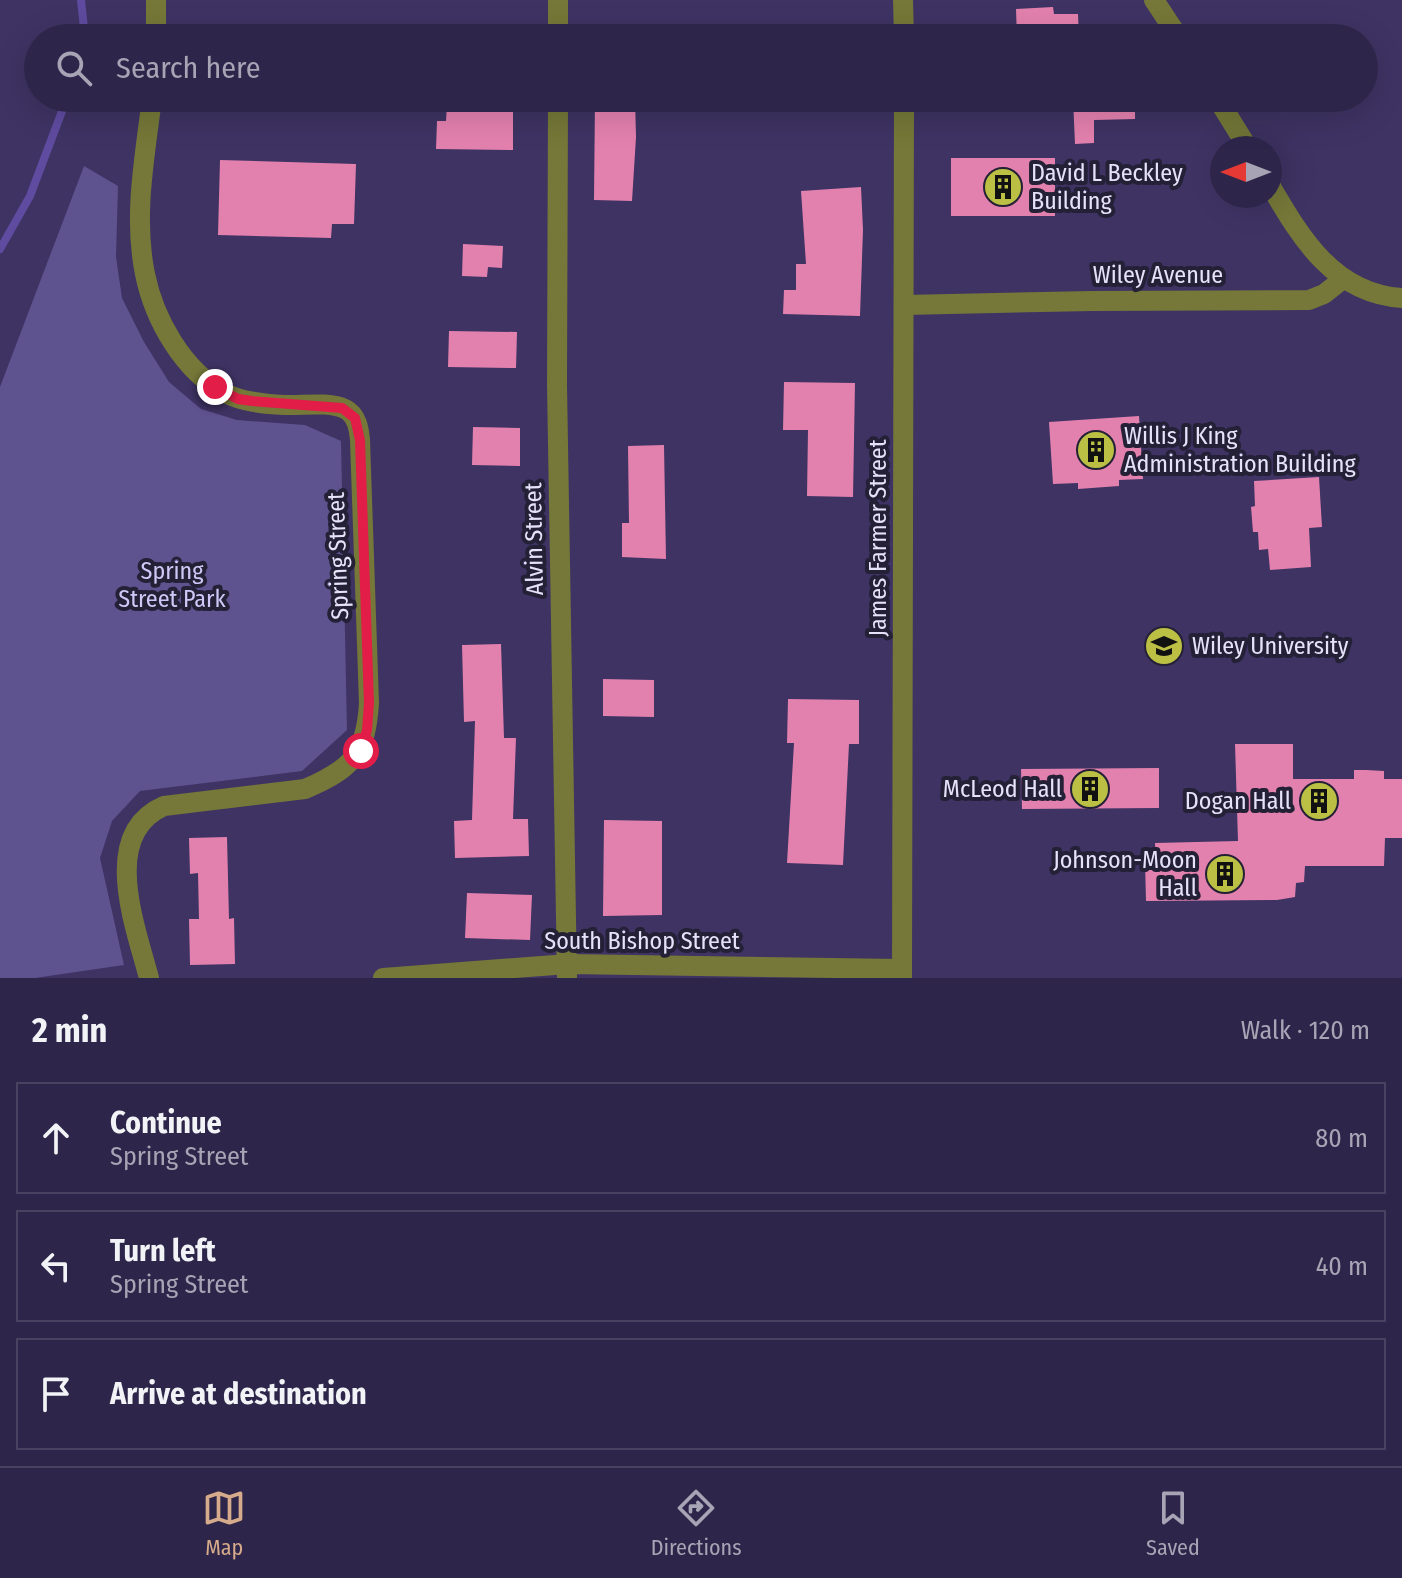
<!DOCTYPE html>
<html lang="en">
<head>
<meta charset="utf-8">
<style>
	:root { --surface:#2e264a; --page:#362e51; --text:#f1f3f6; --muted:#a7a5b5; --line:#494362; --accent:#d6ab8b }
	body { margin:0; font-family:"Fira Sans Condensed",sans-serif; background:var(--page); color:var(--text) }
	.compass { position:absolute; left:1210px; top:136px; width:72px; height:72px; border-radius:50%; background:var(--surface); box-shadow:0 8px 32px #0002; rotate:270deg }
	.stop { position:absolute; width:24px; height:24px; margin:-18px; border:6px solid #e11d48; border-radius:50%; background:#fff }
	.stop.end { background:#e11d48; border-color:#fff; box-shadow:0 2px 8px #0008 }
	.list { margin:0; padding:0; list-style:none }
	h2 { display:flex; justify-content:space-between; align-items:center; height:104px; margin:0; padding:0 32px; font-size:34px }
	h2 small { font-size:26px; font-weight:400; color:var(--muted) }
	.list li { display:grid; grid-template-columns:52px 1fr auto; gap:24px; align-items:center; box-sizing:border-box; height:112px; margin:0 16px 16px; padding:0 16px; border:2px solid var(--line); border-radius:0px }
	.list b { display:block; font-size:30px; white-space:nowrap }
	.list p { margin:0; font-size:26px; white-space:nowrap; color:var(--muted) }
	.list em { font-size:26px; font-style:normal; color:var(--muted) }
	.icon { flex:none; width:44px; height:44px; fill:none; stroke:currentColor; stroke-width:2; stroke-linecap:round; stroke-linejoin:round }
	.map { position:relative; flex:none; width:1402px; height:978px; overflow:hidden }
	.search { position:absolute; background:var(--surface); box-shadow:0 8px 32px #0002; left:24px; right:24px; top:24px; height:88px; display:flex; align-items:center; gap:20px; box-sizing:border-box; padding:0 28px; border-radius:44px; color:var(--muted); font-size:30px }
	.sheet { height:488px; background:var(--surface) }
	nav { display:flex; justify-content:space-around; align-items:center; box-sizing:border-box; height:112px; border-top:2px solid var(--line); background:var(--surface); font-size:22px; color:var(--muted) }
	nav a { display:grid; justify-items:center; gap:4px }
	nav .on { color:var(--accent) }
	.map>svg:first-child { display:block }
	.green { fill:#5e528f }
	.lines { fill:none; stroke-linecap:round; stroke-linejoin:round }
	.stream { stroke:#5f4b9f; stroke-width:8 }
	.building { fill:#e381ae }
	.minor { stroke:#757838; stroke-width:20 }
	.route { stroke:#e11d48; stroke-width:10 }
	.labels { text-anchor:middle; stroke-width:8; stroke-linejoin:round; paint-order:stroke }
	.poi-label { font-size:24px; fill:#e5e2fa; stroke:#242036; text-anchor:start }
	.street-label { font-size:24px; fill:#e5e2fa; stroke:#242036 }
	.park-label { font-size:24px; fill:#cec8f6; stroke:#242036 }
</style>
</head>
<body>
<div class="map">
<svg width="1402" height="978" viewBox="0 0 1402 978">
	<rect width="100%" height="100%" fill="#3e3363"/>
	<polygon class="green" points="84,166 118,186 116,257 122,298 144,342 169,382 201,409 237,420 305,425 341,441 347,730 302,771 140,791 112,821 100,858 124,965 35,978 0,978 0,387"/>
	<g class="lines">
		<g class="stream">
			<polyline points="81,0 85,38"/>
			<polyline points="0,249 30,196 67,98"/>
		</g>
	</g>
	<g class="building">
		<polygon points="1053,7 1054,14 1078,14 1079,38 1017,38 1016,9"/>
		<polygon points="595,98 635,98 636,137 632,201 594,200"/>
		<polygon points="1073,98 1135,98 1135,119 1094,120 1094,143 1075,144"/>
		<polygon points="447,105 513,107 513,150 436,149 437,121 446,121"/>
		<rect x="951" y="158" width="104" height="58"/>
		<polygon points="220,160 356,164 354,224 332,224 331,238 218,235"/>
		<polygon points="861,187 863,230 860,316 783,314 784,290 796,290 796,264 806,264 801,191"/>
		<polygon points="463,244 503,246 502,268 488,267 487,277 462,276"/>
		<polygon points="449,331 517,332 516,368 448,367"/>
		<polygon points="784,382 855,383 853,497 807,496 808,430 783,430"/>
		<polygon points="1139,416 1143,479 1119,480 1119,486 1078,489 1078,483 1053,484 1049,422"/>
		<polygon points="473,427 520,428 520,466 472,465"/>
		<polygon points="664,445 666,559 622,557 622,523 629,523 628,446"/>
		<polygon points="1319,477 1322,527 1309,528 1311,567 1270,570 1268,549 1259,550 1258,532 1253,532 1251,507 1255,506 1254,481"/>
		<polygon points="501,644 504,738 516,738 513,819 528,819 529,856 455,858 454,821 472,820 475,721 464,722 462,645"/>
		<polygon points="603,679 654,680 654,717 603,716"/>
		<polygon points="788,699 859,700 859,744 849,744 843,865 787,863 794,743 787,743"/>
		<polygon points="1235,744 1293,744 1293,779 1354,779 1354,770 1366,770 1384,771 1384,779 1402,779 1402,838 1385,838 1384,866 1305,866 1304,882 1296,883 1295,897 1277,900 1146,901 1145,861 1156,861 1155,843 1238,841"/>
		<polygon points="1159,768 1159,808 1022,809 1021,769"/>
		<polygon points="604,820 662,821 662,915 603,916"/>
		<polygon points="227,837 229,919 234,918 235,964 190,965 189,919 199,919 198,873 190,874 189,838"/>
		<polygon points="467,893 532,895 530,940 465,938"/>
	</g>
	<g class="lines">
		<g class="minor">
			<polyline points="156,0 156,38"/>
			<polyline points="903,0 904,38"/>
			<polyline points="1154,0 1179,38"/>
			<polyline points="558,38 558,0"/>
			<polyline points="558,98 557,385 567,978"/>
			<polyline points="1217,98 1248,148"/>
			<path d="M1270,185C1301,238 1334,294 1402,298"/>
			<polyline points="904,305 1092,301 1309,300 1324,294 1343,279"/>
			<path d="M149,978C136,928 99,834 164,806L305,789C352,769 366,754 369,703L360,440C359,429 357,415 345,409C328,401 302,406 284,405C264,404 242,402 225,393C183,371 154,319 145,274C133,216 145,156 152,98"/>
			<polyline points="383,978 568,964 902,969"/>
			<polyline points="902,978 904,98"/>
		</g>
	</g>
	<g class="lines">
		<polyline class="route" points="215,387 238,399 252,401 342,408 355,418 360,440 369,703 367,730 361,751"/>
	</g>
	<defs>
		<symbol id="building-disc" viewBox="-11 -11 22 22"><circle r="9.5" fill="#bbc045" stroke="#242036"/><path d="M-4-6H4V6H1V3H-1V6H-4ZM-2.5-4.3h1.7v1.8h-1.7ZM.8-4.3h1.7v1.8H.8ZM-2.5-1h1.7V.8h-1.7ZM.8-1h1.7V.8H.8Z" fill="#111"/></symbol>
		<symbol id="university-disc" viewBox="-11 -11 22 22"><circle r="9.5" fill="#bbc045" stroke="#242036"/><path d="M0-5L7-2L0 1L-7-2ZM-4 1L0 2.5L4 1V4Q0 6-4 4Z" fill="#111"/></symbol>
	</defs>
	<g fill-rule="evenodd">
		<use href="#building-disc" x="981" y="165" width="44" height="44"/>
		<use href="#building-disc" x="1074" y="428" width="44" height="44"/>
		<use href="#university-disc" x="1142" y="624" width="44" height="44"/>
		<use href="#building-disc" x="1068" y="767" width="44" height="44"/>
		<use href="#building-disc" x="1297" y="779" width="44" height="44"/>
		<use href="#building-disc" x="1203" y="852" width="44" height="44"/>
	</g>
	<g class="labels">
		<g class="poi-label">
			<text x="1031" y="181">David L Beckley<tspan x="1031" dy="28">Building</tspan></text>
			<text x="1124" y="444">Willis J King<tspan x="1124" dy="28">Administration Building</tspan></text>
			<text x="1192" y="654">Wiley University</text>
			<text x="1062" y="797" text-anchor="end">McLeod Hall</text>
			<text x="1291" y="809" text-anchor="end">Dogan Hall</text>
			<text x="1197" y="868" text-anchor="end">Johnson-Moon<tspan x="1197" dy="28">Hall</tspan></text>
		</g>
		<g class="street-label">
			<text x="1158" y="283">Wiley Avenue</text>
			<text transform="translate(878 538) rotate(-90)" y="8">James Farmer Street</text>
			<text transform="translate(534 539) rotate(-91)" y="8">Alvin Street</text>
			<text transform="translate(338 556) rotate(-92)" y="8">Spring Street</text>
			<text x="642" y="949">South Bishop Street</text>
		</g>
		<g class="park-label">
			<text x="172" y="579">Spring<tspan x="172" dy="28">Street Park</tspan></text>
		</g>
	</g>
</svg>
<svg class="compass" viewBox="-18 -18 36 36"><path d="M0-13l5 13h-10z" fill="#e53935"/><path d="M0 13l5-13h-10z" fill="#a7a5b5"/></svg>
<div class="stop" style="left:361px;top:751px"></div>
<div class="stop end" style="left:215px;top:387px"></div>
<div class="search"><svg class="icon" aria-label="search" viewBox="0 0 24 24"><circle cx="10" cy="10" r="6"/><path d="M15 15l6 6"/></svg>Search here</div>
</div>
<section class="sheet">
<h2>2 min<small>Walk · 120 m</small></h2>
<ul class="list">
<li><svg class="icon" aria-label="ahead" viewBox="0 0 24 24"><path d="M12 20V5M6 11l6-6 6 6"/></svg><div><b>Continue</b><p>Spring Street</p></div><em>80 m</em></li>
<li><svg class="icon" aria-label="left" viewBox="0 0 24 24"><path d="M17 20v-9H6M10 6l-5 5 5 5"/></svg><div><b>Turn left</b><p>Spring Street</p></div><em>40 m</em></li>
<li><svg class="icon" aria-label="arrive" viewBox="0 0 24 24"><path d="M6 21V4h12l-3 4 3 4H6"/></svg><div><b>Arrive at destination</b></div></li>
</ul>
</section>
<nav>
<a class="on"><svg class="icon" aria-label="map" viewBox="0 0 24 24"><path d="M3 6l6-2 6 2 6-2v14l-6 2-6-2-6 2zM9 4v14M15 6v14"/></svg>Map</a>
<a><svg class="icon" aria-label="directions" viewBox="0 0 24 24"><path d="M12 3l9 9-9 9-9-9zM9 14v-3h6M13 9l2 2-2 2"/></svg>Directions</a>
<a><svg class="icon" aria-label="saved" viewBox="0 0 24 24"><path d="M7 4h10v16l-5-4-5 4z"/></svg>Saved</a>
</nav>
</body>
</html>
